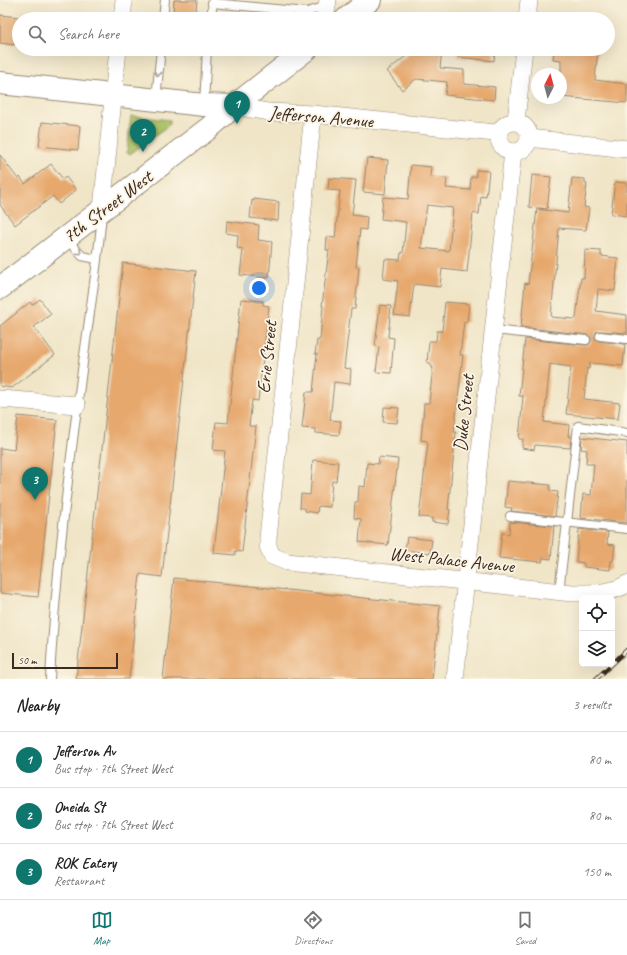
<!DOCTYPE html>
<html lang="en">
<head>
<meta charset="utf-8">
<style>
	:root { --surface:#fff; --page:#f2f2f2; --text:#222; --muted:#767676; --line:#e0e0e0; --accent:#0f766e }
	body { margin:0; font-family:Caveat,sans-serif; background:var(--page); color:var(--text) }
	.controls { position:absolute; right:12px; bottom:12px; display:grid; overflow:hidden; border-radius:6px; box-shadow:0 4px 16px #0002 }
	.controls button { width:36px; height:36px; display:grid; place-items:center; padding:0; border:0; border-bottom:1px solid var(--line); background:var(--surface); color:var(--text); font:20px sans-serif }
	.compass { position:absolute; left:531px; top:68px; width:36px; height:36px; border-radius:50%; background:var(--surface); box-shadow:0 4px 16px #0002; rotate:6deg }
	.scale { position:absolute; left:12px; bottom:10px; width:106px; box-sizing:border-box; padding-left:4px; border:2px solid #3b2a1e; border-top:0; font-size:11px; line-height:14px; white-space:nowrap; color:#3b2a1e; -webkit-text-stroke:3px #fcf5e5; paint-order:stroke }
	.you { position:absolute; left:259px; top:288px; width:14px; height:14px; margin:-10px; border:3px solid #fff; border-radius:50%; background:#1a73e8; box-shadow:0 0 0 6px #1a73e833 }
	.badge { display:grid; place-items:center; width:26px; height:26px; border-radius:50%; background:var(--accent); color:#fff; font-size:13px; font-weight:700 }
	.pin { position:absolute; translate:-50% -33px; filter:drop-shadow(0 1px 2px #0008) }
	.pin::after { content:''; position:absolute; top:21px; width:14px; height:12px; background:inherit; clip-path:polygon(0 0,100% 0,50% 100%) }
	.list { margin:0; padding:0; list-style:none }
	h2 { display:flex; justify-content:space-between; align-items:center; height:52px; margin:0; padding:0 16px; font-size:17px }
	h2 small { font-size:13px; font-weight:400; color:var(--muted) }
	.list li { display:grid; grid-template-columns:26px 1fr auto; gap:12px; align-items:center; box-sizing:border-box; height:56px; padding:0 16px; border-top:1px solid var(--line) }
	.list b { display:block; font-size:15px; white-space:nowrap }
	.list p { margin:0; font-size:13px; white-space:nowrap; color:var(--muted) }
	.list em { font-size:13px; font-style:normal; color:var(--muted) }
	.icon { flex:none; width:22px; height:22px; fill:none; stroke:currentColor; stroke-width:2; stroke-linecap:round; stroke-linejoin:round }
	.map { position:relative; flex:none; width:627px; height:679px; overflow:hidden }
	.search { position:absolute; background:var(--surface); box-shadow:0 4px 16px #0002; left:12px; right:12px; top:12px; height:44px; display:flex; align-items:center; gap:10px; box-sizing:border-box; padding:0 14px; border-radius:22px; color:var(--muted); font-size:15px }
	.sheet { height:220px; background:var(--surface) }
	nav { display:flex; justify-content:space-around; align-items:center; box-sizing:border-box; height:56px; border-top:1px solid var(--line); background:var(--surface); font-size:11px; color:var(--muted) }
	nav a { display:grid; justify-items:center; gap:2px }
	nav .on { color:var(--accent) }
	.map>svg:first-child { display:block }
	.green { fill:#abc267; stroke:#737642 }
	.building { fill:#e7a86d; fill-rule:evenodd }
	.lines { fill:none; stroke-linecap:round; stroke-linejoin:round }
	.lane-casing { stroke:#968872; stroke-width:10 }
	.street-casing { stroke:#968872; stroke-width:18 }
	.secondary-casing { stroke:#968872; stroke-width:24 }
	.lane { stroke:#fff; stroke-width:8 }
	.street { stroke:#fff; stroke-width:17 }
	.secondary { stroke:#fff; stroke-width:22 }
	.rail-casing { stroke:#3b2a1e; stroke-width:4.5 }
	.rail { stroke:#fcf5e5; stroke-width:3; stroke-dasharray:9; stroke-linecap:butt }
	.oneway { stroke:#a79f9a }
	.labels { text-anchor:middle; stroke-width:3.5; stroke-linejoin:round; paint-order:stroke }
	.street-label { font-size:19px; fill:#3b2a1e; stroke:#fcf5e5 }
</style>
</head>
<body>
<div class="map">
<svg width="627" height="679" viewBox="0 0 627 679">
	<rect width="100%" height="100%" fill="#fcf5e5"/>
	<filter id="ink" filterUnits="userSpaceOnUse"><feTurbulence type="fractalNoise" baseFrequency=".025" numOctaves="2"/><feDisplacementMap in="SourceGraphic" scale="8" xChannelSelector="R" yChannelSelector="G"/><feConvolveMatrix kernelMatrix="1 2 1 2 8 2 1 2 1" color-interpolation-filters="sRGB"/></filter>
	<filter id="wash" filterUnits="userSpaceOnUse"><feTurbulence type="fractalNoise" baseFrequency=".012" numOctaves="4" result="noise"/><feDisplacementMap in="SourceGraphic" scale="16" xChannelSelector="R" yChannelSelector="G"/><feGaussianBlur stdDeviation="0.9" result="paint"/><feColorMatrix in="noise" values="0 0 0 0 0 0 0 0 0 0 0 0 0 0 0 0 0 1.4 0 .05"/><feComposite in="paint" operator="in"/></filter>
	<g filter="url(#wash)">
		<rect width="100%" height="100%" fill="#f0e5c7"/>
		<polygon class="green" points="131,116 170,120 170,124 130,154 127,153"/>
		<g id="blocks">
			<g class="building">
				<polygon points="174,0 197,0 195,19 174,19 175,15 173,11"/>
				<polygon points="0,15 19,17 19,44 14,43 14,45 0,43"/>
				<polygon points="415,49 442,49 440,68 464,70 464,84 495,87 494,100 445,95 447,82 416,79 402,90 387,71"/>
				<polygon points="458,49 495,49 494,61 458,57"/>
				<polygon points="554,49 598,49 595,80 627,84 627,103 561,97 561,60 553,59"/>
				<polygon points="42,122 80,126 78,150 39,146"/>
				<polygon points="0,155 18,179 20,177 25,184 51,164 63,179 66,177 76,190 59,204 53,196 15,225 0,205"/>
				<polygon points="367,158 388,160 385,194 363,192"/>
				<path d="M411,165L431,167L430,177L447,178L446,188L470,190L471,177H476V170L489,171L486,197L481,196L479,214L473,213L467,272L442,269L440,287L414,284L410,317L394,315L398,281L383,279L385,259L400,260L401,253H403L406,222L381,219L383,197L408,199ZM427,205L453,208L449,251L421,248Z"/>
				<polygon points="532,175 551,177 547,209 529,207"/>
				<polygon points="329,178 356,180 352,215 367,217 366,230 360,229 356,267 359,267 355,309 351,309 344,368 351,369 350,384 334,382 330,420 341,421 339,435 316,433 316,429 302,428 306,392 313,392 317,354 315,354 317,340 320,340 323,306 322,306 329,250 326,250 327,237 335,238 340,191 328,190"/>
				<polygon points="572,178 585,179 585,184 587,184 584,207 589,208 586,230 559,228 551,317 575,319 576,318 581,278 584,278 585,250 601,251 601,256 618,258 615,291 598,289 596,311 627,315 627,333 600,331 596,332 595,336 595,339 599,341 625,344 623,366 590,363 589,369 587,368 584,399 620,403 618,419 566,414 571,367 550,364 544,422 569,425 568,436 571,436 570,448 535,445 534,450 522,448 523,439 519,439 523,396 519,396 525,339 585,345 589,345 591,341 591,337 587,335 521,327 525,283 528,284 537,209 568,213"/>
				<polygon points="615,182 627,183 627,216 611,214"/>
				<polygon points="254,199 279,202 278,221 250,218 252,200 254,201"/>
				<polygon points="227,221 259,225 258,240 272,242 269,278 240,275 243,249 237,248 238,235 226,233"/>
				<polygon points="123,263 196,271 162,577 140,574 129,679 76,679"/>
				<polygon points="40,299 51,314 34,327 55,355 12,388 0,386 0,326 30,302 32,305"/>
				<polygon points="241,299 263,301 263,305 269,306 258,401 252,400 249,426 256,426 242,552 235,551 235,555 214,553 225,451 213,450 216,422 228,423"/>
				<polygon points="445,302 469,304 467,322 464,322 460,355 463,355 454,432 456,432 448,509 450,510 448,524 432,522 432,518 419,517 428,443 427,441 421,440 423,418 424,403 429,403 433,367 431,367 431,363 427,363 429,341 436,341 437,331 442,331"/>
				<polygon points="380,305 391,306 388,337 394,338 391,373 376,372 379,347 375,346"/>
				<polygon points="384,407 399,408 397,423 383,422"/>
				<polygon points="18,416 57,420 38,597 0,593 0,448 14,450"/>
				<polygon points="582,437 627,442 627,523 581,518 583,494 591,495 594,464 586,464 587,450 581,449"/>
				<polygon points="379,457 398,459 388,545 359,542 361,519 354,518 355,502 358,502 359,486 365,487 367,463 378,464"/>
				<polygon points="313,460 338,462 336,481 332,481 330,507 318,506 317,513 305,511 305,508 300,508 301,494 310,495"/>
				<polygon points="508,481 550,485 550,491 558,492 555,516 511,511 512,508 505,507"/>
				<polygon points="510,522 554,526 551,559 543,558 542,562 499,558 502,533 509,534"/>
				<polygon points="579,529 608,532 607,544 615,545 613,561 611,561 610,570 584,567 584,563 576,562"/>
				<polygon points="407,537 432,540 430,553 405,550"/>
				<polygon points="174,578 440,606 432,679 163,679"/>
			</g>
		</g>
	</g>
	<g filter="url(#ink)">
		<use href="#blocks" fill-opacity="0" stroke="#968872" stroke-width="1"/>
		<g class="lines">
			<defs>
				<g id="lane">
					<polyline points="212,3 307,12 327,6"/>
					<polyline points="163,19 165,0"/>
					<polyline points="211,19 213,0"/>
					<polyline points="268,19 278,10"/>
					<polyline points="234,49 238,49"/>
					<polyline points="156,99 161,49"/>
					<polyline points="204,104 207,49"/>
					<polyline points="66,238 82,256 97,259"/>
					<polyline points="494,330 586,340"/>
					<polyline points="600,336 627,339"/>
					<polyline points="510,516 627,529"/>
					<polyline points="559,592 578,426 627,433"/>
					<path d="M50,679C55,581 67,483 80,386C87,329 97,272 102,214"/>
				</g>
				<g id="street">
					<polyline points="122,19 124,0"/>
					<polyline points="325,19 328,0"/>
					<polyline points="527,19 529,0"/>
					<polyline points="234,106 268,112 313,114 495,133 499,135"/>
					<path d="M313,114L268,538V546L272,556L287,562L572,593C591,593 611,594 627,584"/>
					<polyline points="516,121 524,49"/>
					<circle cx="514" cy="137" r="15"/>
					<polyline points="529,138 627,149"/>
					<polyline points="102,209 118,49"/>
					<polyline points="0,399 77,405"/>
					<polyline points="455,679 513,152"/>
				</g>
				<g id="secondary">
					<polyline points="346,19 370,0"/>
					<polyline points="0,83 204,105 234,106"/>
					<polyline points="0,288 209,128 234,106 307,49"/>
				</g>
			</defs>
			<use href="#lane" class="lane-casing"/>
			<use href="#street" class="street-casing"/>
			<use href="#secondary" class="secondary-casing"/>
			<use href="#lane" class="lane"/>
			<use href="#street" class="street"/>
			<use href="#secondary" class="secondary"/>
			<defs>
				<polyline id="rail" points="596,679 627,650"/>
			</defs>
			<use href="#rail" class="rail-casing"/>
			<use href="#rail" class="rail"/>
		</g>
		<defs><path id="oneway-chevron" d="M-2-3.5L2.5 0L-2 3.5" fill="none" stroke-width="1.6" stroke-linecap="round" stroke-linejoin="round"/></defs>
		<g class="oneway">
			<use href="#oneway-chevron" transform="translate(158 74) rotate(96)"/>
			<use href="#oneway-chevron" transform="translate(79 252) rotate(43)"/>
		</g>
	</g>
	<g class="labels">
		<g class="street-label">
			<text transform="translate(321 116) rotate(5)" y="7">Jefferson Avenue</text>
			<text transform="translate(107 206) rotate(-37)" y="7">7th Street West</text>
			<text transform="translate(266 357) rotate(-84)" y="7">Erie Street</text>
			<text transform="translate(463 413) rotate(-84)" y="7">Duke Street</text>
			<text transform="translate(452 559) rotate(6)" y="7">West Palace Avenue</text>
		</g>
	</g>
</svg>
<div class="controls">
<button><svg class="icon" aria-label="locate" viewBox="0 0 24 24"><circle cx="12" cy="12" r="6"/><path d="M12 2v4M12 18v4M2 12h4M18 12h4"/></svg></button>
<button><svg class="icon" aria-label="layers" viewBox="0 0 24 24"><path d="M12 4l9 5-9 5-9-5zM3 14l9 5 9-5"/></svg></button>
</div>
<svg class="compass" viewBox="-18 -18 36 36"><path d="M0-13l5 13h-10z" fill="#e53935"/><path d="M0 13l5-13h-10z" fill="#767676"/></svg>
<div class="scale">50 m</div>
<div class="you"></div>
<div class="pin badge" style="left:237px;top:124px">1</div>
<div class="pin badge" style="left:143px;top:152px">2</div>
<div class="pin badge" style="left:35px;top:500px">3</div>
<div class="search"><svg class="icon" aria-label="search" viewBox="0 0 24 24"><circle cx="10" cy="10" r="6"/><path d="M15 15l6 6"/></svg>Search here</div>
</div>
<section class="sheet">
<h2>Nearby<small>3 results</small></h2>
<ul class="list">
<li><span class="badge">1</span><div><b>Jefferson Av</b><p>Bus stop · 7th Street West</p></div><em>80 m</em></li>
<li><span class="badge">2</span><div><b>Oneida St</b><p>Bus stop · 7th Street West</p></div><em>80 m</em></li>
<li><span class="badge">3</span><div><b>ROK Eatery</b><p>Restaurant</p></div><em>150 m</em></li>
</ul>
</section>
<nav>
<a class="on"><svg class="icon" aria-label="map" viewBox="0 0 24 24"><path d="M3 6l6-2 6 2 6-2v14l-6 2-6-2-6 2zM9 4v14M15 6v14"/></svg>Map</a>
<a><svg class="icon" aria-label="directions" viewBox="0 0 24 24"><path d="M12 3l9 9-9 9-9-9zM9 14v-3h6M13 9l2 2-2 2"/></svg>Directions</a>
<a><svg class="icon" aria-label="saved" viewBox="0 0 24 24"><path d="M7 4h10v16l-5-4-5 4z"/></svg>Saved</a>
</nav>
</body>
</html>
